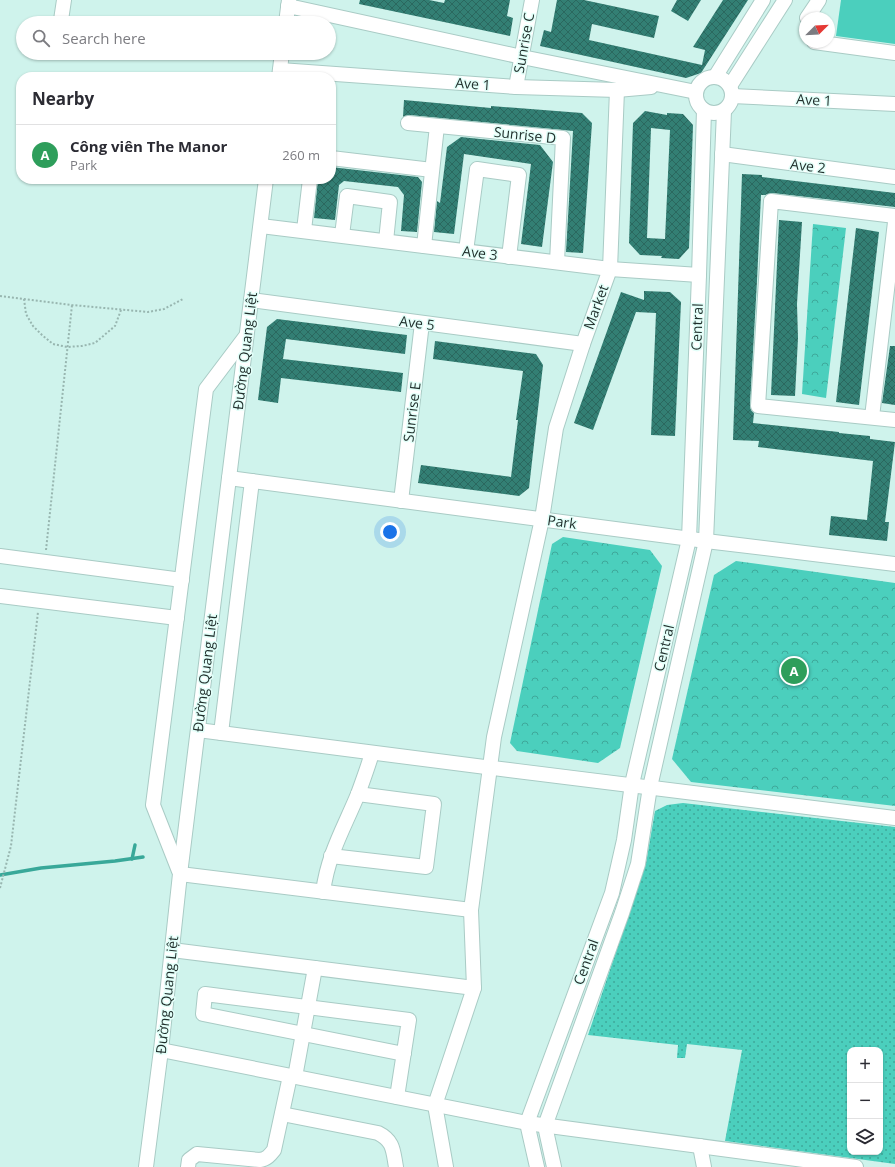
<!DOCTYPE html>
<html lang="en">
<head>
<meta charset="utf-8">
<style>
	:root { --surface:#fff; --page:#f7f7f7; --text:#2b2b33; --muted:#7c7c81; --line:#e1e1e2; --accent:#b62a10 }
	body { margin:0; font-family:"Open Sans",sans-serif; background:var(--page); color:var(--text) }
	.controls { position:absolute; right:12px; bottom:12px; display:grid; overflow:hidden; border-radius:8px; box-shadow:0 1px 3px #0004 }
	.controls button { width:36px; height:36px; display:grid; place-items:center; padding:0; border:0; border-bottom:1px solid var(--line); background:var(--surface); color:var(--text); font:20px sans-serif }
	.compass { position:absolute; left:799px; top:12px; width:36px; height:36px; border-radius:50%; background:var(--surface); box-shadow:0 1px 3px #0004; rotate:66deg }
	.you { position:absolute; left:390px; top:532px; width:14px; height:14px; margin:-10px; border:3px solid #fff; border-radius:50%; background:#1a73e8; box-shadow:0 0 0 6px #1a73e833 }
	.badge { display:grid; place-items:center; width:26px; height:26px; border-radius:50%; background:var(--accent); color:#fff; font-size:13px; font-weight:700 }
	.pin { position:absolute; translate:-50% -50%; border:2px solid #fff; box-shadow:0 1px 4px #0006 }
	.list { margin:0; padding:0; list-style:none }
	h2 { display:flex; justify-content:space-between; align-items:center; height:52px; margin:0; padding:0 16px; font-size:17px }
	h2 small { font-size:13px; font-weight:400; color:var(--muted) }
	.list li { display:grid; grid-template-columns:26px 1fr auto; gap:12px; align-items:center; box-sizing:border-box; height:60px; padding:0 16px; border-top:1px solid var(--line) }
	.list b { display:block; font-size:15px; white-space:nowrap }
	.list p { margin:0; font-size:13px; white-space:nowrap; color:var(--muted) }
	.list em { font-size:13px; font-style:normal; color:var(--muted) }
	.icon { flex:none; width:22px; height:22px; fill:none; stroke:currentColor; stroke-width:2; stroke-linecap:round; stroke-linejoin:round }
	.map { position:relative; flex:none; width:895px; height:1167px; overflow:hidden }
	.search { position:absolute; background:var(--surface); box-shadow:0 1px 3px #0004; left:16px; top:16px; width:320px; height:44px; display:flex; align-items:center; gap:10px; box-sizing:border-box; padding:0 14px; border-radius:22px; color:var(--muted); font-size:15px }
	.panel { position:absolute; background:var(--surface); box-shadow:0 1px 3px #0004; left:16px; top:72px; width:320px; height:112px; border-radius:16px }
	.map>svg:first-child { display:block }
	.grass { fill:url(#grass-dots); fill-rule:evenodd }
	.park { fill:url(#park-crowns) }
	.pitch { fill:#4bcfbd }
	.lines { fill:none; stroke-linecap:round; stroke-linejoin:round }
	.stream { stroke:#38a899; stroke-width:3.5 }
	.building { fill:url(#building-cross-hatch); fill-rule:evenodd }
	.minor-casing { stroke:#a9cbc5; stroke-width:16 }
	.path { stroke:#98b6b0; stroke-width:2; stroke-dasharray:2 2; stroke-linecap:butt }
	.minor { stroke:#fff; stroke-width:14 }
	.labels { text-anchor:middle; stroke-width:3; stroke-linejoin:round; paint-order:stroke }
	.street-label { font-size:14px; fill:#1f2d2a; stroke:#e2fff9 }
</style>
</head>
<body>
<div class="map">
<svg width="895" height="1167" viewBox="0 0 895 1167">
	<defs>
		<pattern id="grass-dots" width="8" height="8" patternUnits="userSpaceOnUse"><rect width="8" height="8" fill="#4bcfbd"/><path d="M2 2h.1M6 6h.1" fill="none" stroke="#3ea89a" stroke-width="1.8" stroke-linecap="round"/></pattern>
		<pattern id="park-crowns" width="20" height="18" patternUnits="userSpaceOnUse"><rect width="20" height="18" fill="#4bcfbd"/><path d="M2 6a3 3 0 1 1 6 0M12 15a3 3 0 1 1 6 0" fill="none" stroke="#3ea89a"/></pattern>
		<pattern id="building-cross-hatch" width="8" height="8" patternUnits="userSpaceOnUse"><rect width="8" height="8" fill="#337f74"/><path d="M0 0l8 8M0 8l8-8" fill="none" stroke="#2b685f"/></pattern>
	</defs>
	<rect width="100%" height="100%" fill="#cff3ec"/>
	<path class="grass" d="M683,803L895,827V1164L725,1141L742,1050L687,1044L685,1058H677L678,1045L588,1035L646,863L655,811L667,805ZM850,1050H880V1152H850Z"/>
	<g class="park">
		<polygon points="813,224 846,228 826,398 802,394"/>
		<polygon points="563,537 650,550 662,566 620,748 598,763 517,751 510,743 552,544"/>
		<polygon points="736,561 895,583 895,806 691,782 672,759 714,575"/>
	</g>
	<polygon class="pitch" points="841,0 895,0 895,44 836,36"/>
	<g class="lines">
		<g class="stream">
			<polyline points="132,859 135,845"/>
			<polyline points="0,875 41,868 115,861 143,857"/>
		</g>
	</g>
	<g class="building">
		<polygon points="360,0 429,0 444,3 445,0 510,0 507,16 513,18 510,36 359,4"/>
		<polygon points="557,0 584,0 659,16 654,38 592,24 589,40 702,65 705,50 693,47 723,0 748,0 701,73 686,78 540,46 544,30 551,32"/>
		<polygon points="677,0 701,0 688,21 671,11"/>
		<polygon points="404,100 491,108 491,106 582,113 592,123 583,253 566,252 573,131 409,115 403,117"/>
		<path d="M645,111L667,115V113L683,114L693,125L689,248L679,259L661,258L662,256L640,255L629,243L633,123ZM651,128L670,130L665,239L647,238Z"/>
		<polygon points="461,137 540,145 553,162 542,247 521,244 531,164 464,154 454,234 434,232 437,201 440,203 447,147"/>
		<polygon points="331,167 418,177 422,182 417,232 401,231 404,195 398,187 344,181 339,185 335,220 314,218 318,179 331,179"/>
		<polygon points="742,174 762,175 762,177 895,193 895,207 772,193 765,195 761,195 757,281 750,405 751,410 754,413 753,423 839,432 839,433 870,436 870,439 895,442 885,522 889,522 887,541 829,535 831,516 867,520 873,461 758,447 759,441 733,440"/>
		<polygon points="779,220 802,222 797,304 798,338 795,396 771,395"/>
		<polygon points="856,228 879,232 859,405 836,402"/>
		<polygon points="644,291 670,292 681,302 675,436 651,435 656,313 636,312 593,430 574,423 621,292 644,300"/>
		<polygon points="277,319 407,335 405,354 286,339 283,359 403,373 401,392 281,378 278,403 258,400 267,327"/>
		<polygon points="435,341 536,354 543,365 529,488 519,496 418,483 421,465 511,477 518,420 516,420 523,371 433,359"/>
		<polygon points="890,346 895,346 895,405 882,403"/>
	</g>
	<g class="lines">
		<defs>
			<g id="minor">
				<polyline points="288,6 522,57 696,92"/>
				<polyline points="807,18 819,0"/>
				<polyline points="62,23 61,20 64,0"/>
				<polyline points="286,23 289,0"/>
				<polyline points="814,42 895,53"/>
				<polyline points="280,70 516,87 617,90 651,87"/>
				<circle cx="714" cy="95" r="18"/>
				<polyline points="279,77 282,53"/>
				<polyline points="715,77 763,0"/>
				<polyline points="730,86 785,0"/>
				<polyline points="516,87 532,0"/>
				<polyline points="732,96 895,104"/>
				<polyline points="408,123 563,138 557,262"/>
				<polyline points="722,154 895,177"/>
				<polyline points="331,158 432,170"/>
				<polyline points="895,216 771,201 758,406 895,420"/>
				<polyline points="261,226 610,269 699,275"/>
				<polyline points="304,230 310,179"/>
				<polyline points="342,235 347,196 390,202 386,241"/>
				<polyline points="424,246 437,126"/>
				<polyline points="466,251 477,169 519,175 509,257"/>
				<polyline points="251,300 583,344"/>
				<polyline points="872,417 895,222"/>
				<polyline points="229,478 706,541 895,564"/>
				<polyline points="401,501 422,323"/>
				<polyline points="0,556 182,580"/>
				<polyline points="0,596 177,618"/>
				<path d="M198,730C430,761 663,789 895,818"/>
				<polyline points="221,733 252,481"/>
				<polyline points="331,856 426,867 434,804 358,794"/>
				<polyline points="179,871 153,805 206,389 246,336"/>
				<polyline points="180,874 471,910"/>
				<path d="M323,892C328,854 344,828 358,794C363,780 368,767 372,753"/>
				<polyline points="172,950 474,988"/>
				<polyline points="161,1050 527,1123 856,1167"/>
				<polyline points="295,1077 315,968"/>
				<polyline points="397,1097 409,1020 205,994 203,1014 404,1054"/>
				<path d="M282,1114L378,1133C394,1141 393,1151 396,1167"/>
				<polyline points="700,1146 704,1167"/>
				<polyline points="146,1167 161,1050 180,874 266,179"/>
				<path d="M188,1167L189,1160L197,1154L260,1160C267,1159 270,1155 274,1150L290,1076"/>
				<polyline points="446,1167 435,1105 474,988 471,910 494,737 542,519 556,428 583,344 610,269 617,90"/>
				<polyline points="537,1167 527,1123 612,893 624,840 632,784 689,539 699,275 704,110"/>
				<polyline points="554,1167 545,1126 622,913 638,864 650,787 706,541 724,111"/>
			</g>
		</defs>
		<use href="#minor" class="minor-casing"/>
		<g class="path">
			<polyline points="0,296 72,305 148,312 164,309 183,299"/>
			<polyline points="24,299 26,314 33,326 42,335 53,344 67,347 82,346 95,343 115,326 121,310"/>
			<polyline points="46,550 72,305"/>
			<polyline points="0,888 11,846 38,612"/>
		</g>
		<use href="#minor" class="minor"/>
	</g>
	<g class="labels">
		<g class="street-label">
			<text transform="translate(524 43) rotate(-80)" y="5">Sunrise C</text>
			<text transform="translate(473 84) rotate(4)" y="5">Ave 1</text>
			<text transform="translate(814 100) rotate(3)" y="5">Ave 1</text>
			<text transform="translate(525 135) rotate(6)" y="5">Sunrise D</text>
			<text transform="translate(808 166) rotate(7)" y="5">Ave 2</text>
			<text transform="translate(480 253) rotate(7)" y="5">Ave 3</text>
			<text transform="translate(596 307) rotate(-70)" y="5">Market</text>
			<text transform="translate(417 323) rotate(7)" y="5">Ave 5</text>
			<text transform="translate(697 327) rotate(-88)" y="5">Central</text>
			<text transform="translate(245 351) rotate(-83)" y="5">Đường Quang Liệt</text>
			<text transform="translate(412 412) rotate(-83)" y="5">Sunrise E</text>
			<text transform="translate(562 522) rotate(8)" y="5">Park</text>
			<text transform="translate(664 648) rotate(-77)" y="5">Central</text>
			<text transform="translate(205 673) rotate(-83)" y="5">Đường Quang Liệt</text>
			<text transform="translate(586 962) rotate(-70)" y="5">Central</text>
			<text transform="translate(167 995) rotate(-84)" y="5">Đường Quang Liệt</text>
		</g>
	</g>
</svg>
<div class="controls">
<button>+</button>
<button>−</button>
<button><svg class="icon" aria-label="layers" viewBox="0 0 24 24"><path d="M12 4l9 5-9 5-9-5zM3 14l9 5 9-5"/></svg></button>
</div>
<svg class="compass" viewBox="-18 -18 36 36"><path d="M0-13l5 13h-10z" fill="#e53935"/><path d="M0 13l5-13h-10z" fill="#7c7c81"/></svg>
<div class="you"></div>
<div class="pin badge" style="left:794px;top:671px;background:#2e9e5b">A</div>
<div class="search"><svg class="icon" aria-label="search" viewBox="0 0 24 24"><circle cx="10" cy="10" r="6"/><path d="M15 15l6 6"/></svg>Search here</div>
<section class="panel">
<h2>Nearby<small></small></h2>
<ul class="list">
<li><span class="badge" style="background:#2e9e5b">A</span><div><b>Công viên The Manor</b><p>Park</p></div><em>260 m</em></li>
</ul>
</section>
</div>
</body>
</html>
